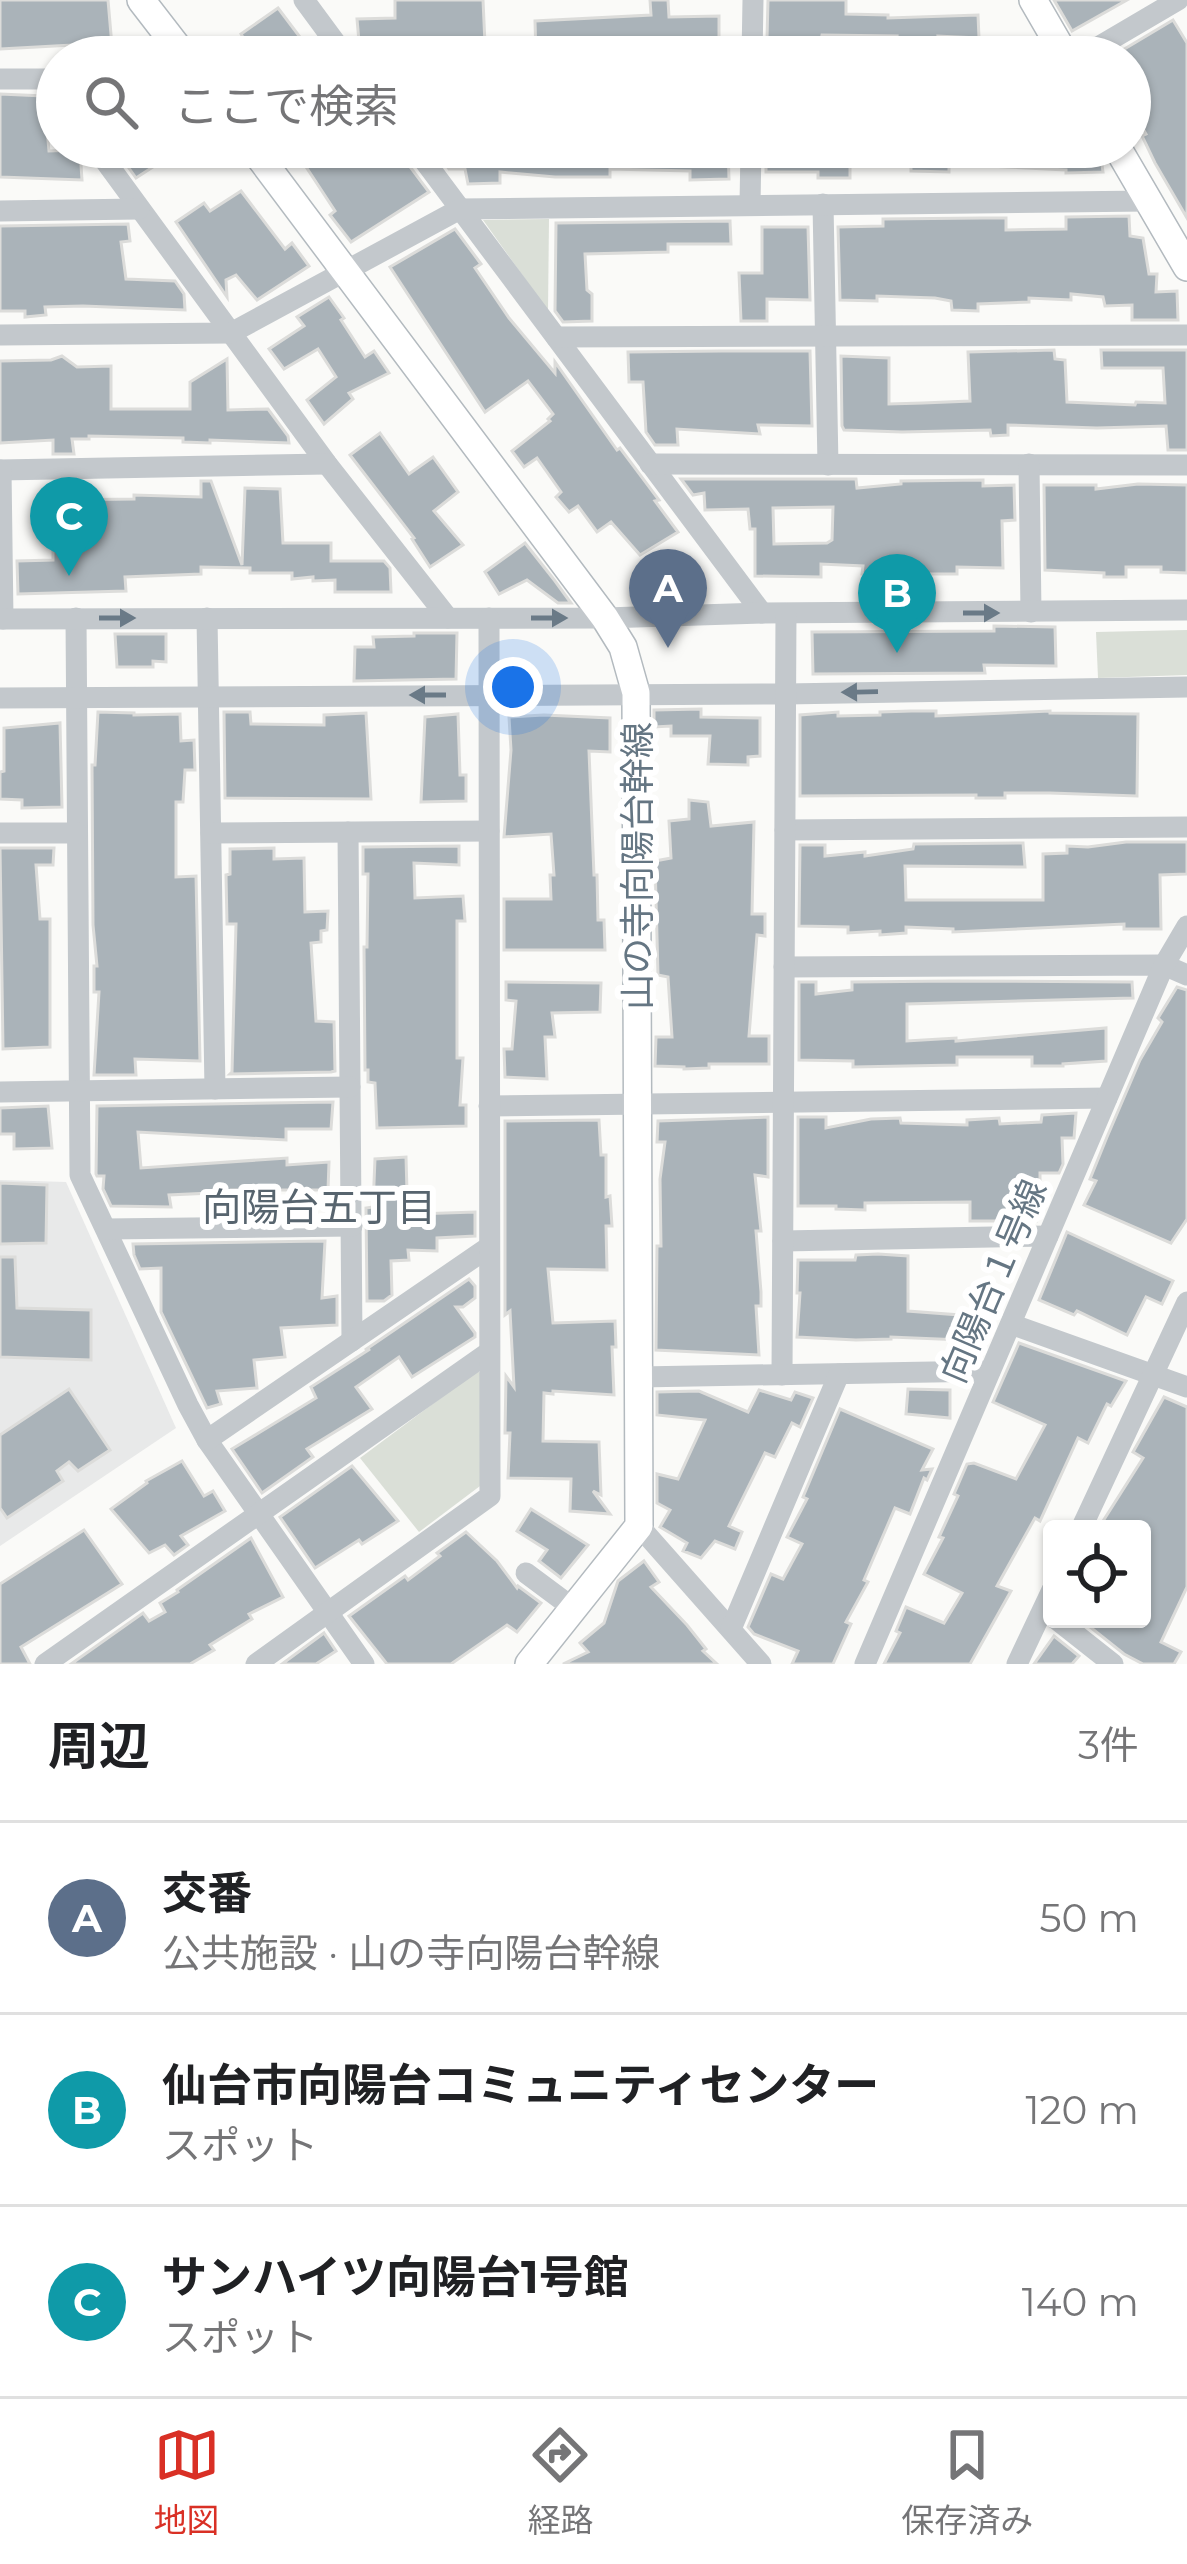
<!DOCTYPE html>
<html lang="ja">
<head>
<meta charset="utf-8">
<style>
	:root { --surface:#fff; --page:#f6f6f6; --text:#202124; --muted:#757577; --line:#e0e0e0; --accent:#d93025 }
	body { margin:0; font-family:Montserrat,"Noto Sans JP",sans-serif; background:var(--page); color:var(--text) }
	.controls { position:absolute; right:36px; bottom:36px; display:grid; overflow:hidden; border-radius:12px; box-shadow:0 3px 9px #0004 }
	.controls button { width:108px; height:108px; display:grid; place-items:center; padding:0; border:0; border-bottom:3px solid var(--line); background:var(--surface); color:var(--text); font:60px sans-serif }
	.you { position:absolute; left:513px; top:687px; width:42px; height:42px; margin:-30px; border:9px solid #fff; border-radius:50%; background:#1a73e8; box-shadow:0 0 0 18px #1a73e833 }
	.badge { display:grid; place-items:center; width:78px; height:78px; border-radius:50%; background:var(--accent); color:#fff; font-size:39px; font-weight:700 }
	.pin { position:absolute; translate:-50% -99px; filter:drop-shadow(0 3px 6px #0008) }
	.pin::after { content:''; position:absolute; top:63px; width:42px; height:36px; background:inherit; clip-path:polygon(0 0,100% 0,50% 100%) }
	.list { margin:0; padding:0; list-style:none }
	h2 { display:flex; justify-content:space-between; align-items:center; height:156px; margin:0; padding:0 48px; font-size:51px }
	h2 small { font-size:39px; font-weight:400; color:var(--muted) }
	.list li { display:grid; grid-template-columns:78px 1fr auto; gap:36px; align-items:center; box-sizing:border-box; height:192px; padding:0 48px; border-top:3px solid var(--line) }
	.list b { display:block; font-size:45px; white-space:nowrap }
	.list p { margin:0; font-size:39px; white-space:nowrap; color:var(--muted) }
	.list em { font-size:39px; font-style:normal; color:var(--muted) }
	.icon { flex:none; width:66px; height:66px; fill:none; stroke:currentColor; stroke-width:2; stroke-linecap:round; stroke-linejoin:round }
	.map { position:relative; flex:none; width:1187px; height:1664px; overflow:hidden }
	.search { position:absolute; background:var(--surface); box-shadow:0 3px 9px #0004; left:36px; right:36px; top:36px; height:132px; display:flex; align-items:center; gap:30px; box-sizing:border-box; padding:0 42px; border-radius:66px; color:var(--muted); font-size:45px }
	.sheet { height:732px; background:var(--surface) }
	nav { display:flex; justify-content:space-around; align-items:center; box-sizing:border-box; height:168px; border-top:3px solid var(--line); background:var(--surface); font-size:33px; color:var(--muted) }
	nav a { display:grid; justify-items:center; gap:6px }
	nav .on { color:var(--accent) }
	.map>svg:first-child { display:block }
	.built { fill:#e8e9e9 }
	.green { fill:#dadfd7 }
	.building { fill:#aab3b9; stroke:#dcdcda; stroke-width:3; fill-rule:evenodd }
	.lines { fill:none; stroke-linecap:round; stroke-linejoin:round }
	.secondary-casing { stroke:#b3babf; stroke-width:30 }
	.street { stroke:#c3c8cc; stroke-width:21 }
	.secondary { stroke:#fff; stroke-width:27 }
	.oneway { fill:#6a7a87 }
	.labels { text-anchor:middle; stroke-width:12; stroke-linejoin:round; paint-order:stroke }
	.street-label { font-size:36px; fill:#657683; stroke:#fff }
	.neighbourhood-label { font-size:39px; fill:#57646e; stroke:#fff }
</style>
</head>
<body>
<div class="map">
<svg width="1187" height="1664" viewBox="0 0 1187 1664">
	<rect width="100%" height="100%" fill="#fafaf8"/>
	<polygon class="built" points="0,1180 66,1182 176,1428 0,1546"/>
	<g class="green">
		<polygon points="549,219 548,311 483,220"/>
		<polygon points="1187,630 1187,675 1098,678 1096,632"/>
		<polygon points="477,1371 481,1373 480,1486 419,1532 360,1458"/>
	</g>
	<g class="building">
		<polygon points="0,0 108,0 112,46 73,45 0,49"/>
		<polygon points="395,0 483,0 485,44 445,48 445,40 395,40 396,53 360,53 357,19 395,18"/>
		<polygon points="650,0 668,0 669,17 719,16 719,43 591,44 591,47 554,52 555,57 536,57 535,21 651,15"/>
		<polygon points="768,0 846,0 846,14 888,15 888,18 978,15 979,38 938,36 939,43 896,43 897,36 822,35 821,40 767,39"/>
		<polygon points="1054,0 1127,0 1072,31"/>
		<polygon points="278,8 315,57 255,57 241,34"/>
		<polygon points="1173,20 1187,43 1187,218 1155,163 1142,136 1146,134 1130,105 1130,57 1111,57"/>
		<polygon points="0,94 44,96 49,151 80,150 82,180 0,177"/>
		<polygon points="114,147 157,147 165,159 136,178"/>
		<polygon points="293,147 396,148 429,192 351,242 330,215 335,211"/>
		<polygon points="445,147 658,147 659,152 728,147 729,179 690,180 690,171 610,169 610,177 555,177 500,172 500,183 468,184 465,169 449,169 447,166"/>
		<polygon points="766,147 850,147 850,178 818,178 818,172 766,172"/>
		<polygon points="900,147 1053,147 1054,155 1100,150 1103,172 1066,173 1066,170 949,164 949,172 911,171 911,162 900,162"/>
		<polygon points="241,191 285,249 292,243 309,266 257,300 236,275 226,280 227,297 176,222 204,203 210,211"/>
		<polygon points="1129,216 1130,236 1143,238 1149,274 1157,274 1156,292 1177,291 1178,320 1132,320 1132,305 1105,306 1103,297 1071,294 1071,300 1029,298 1029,302 978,304 978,311 952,310 951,301 935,298 877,296 877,301 840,300 838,227 883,226 883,219 982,218 1006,218 1006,230 1066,229 1066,217"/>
		<polygon points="730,221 731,244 668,244 668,252 585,254 587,290 592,294 592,321 563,322 555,311 556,223"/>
		<polygon points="128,224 130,241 121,242 126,279 175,281 184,294 185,310 83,306 45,307 46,315 25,317 25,311 0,311 0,226"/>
		<polygon points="762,227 808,227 810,300 767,299 767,321 741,321 739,273 762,273"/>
		<polygon points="455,229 481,264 475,268 509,318 555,373 555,362 617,450 620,448 659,500 655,501 678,532 640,555 611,522 597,532 578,506 569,512 556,497 561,492 537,458 524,467 512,451 550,421 548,419 553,414 528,381 485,412 390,267"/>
		<polygon points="329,297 344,318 341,320 365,357 374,351 389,373 349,393 353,399 324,424 307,400 336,377 318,349 284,369 269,349 304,326 297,317"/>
		<polygon points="1054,350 1055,359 1065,360 1067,402 1135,405 1136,402 1165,403 1163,368 1102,368 1101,350 1187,350 1187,450 1168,450 1166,426 1097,428 1008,425 1008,435 991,436 990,430 902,432 844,430 842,426 841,356 889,358 889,404 923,403 970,401 968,352"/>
		<polygon points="721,351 810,351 812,426 758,425 760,434 677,429 678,445 655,445 646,432 643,382 629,382 628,352"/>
		<polygon points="62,356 77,367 111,366 111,409 190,409 190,382 227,359 228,410 268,409 288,436 289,443 210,440 210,443 183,442 183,438 89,436 89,439 72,439 74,454 53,454 53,440 0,443 0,361 51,360"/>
		<polygon points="380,433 409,474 433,457 458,492 434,511 463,545 430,567 412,539 414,538 350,455"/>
		<path d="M681,479H856L857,488L901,484V481L983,480V486L1014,485L1015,520L1002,521L1003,568L957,567V574H862L863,566L821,564V577L755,576V529H750L748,509L705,510L704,493L693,495ZM833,507L832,540L827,543L774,544L773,508Z"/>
		<polygon points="201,481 211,481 242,565 245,488 280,489 283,543 331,543 331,561 384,561 390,568 391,592 335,592 335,580 313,581 313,577 292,579 292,573 250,573 250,568 201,567 201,574 125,577 126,591 18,594 17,561 53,560 53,500 134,499 134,495 201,497"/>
		<polygon points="1138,484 1187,485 1187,573 1161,572 1161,567 1126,567 1126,577 1104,577 1104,573 1045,570 1044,485 1096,485 1096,489"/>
		<polygon points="525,543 555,581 571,603 558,603 527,580 499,594 485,572"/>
		<polygon points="994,626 1055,627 1056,666 984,665 985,673 813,674 812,632 994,631"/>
		<polygon points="414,633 457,633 456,679 354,681 355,647 374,647 373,637 414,636"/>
		<polygon points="115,634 166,634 166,662 153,661 153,667 117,667"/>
		<polygon points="701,709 701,717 760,718 760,756 748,757 748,765 708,764 710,736 671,736 671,726 654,727 654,710"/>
		<polygon points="911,711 936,711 936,716 1050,711 1050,713 1138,714 1137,796 1050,793 1005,793 1005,798 976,798 976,795 800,796 800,715 838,712 838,716 880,715 880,712"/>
		<polygon points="98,712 134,713 134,715 180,714 181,741 194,740 195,770 185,770 183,802 176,802 176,877 196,876 200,1061 135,1059 136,1075 94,1075 99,992 94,992 94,966 97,966 93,925 92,765 95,765"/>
		<polygon points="224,712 250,712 251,724 324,725 324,715 366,713 371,799 225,798"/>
		<polygon points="458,714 460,775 466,775 466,801 421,802 425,717"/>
		<polygon points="544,715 610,718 610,752 589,751 594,875 597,875 598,920 604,920 605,950 504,950 504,899 551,899 550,875 554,875 551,834 504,837 511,750 509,717"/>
		<polygon points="60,723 62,807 22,808 22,800 0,799 0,772 4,771 4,728"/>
		<polygon points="689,800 708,802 711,826 754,822 752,914 765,914 765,936 757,935 749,1036 769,1036 769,1064 709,1064 709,1068 684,1069 684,1067 655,1066 656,1037 672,1037 668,977 658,975 655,861 671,858 669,821 689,819"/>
		<polygon points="1126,842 1187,842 1187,874 1160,875 1161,929 1124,929 1124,924 953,932 953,929 906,927 906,933 880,935 880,931 848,933 848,927 799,926 800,845 825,845 825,856 865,852 865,856 913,849 914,844 1023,843 1025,867 905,866 906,900 1043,900 1043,854 1067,853 1067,846 1088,847"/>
		<polygon points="459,846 459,865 414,863 415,898 463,896 465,921 457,921 457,1058 463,1058 460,1105 466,1105 466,1126 377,1128 375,1083 368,1082 368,1070 365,1070 364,947 367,947 368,874 363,874 363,847"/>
		<polygon points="0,848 54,848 53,865 36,865 40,919 50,919 50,1047 3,1049"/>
		<polygon points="274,848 274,859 304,858 305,912 328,911 327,930 321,931 321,942 311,943 316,1021 334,1022 335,1071 331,1072 230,1074 232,1072 236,924 227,924 226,875 230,874 230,849"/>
		<polygon points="952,981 1132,982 1133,998 907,1004 907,1041 956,1038 956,1041 1106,1028 1106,1061 1063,1064 1063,1066 1032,1066 1032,1057 957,1057 957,1065 853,1067 853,1061 799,1060 799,982 816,982 816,994 852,990 852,982"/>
		<polygon points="506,982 601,983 600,1012 552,1013 555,1037 545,1037 547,1079 505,1077 504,1049 512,1049 516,1001 506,1000"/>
		<polygon points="1177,987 1187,990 1187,1219 1171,1243 1084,1205 1096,1181 1090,1179 1107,1137 1140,1060 1162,1022 1158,1018"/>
		<polygon points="333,1102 331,1129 286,1129 286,1140 138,1132 141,1168 287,1158 287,1165 329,1162 328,1190 232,1190 233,1192 169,1195 171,1207 111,1206 103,1189 104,1176 97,1176 96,1174 97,1106"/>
		<polygon points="48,1106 52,1148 14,1149 14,1134 0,1134 0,1108"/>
		<polygon points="1076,1113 1074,1138 1062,1138 1063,1164 1059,1173 1040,1173 1040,1198 1034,1198 1036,1221 970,1221 970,1202 865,1203 865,1210 836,1209 836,1206 798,1206 798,1117 826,1117 826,1128 871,1119 900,1118 901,1123 967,1125 967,1120 999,1118 1000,1124 1041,1122 1042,1115"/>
		<polygon points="768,1117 768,1177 755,1175 761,1231 756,1231 761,1292 761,1306 756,1306 759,1355 656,1350 657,1246 661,1246 660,1179 665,1142 657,1142 658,1121"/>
		<polygon points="599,1120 601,1155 606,1155 606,1197 610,1196 612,1226 606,1226 607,1270 548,1269 553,1323 615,1321 616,1347 612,1347 614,1395 553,1391 553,1394 544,1393 543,1441 599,1442 601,1495 593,1491 610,1514 570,1511 571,1479 508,1478 510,1433 505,1433 506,1376 514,1387 510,1311 505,1315 505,1121"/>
		<polygon points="406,1157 407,1192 415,1192 416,1214 475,1212 475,1236 437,1238 437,1251 408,1250 409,1260 391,1261 392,1295 384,1301 367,1301 366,1208 373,1207 375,1159"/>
		<polygon points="0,1183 47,1185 46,1243 0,1244"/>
		<polygon points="1067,1232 1173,1281 1162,1304 1146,1297 1127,1335 1077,1311 1074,1315 1039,1300"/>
		<polygon points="325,1241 322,1298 337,1296 337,1325 281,1328 285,1357 254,1360 257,1388 217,1391 221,1404 207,1408 161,1312 161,1268 140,1269 134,1255 133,1244"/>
		<polygon points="878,1254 908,1256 908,1311 986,1317 986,1341 891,1337 891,1339 856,1340 797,1337 800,1293 797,1293 798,1260 855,1260 856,1255"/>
		<polygon points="0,1257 15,1257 17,1308 91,1310 91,1360 0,1357"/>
		<polygon points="469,1279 475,1286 475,1298 463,1307 456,1307 475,1333 475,1337 412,1377 399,1357 356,1387 372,1409 307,1449 313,1457 262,1493 232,1449 316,1398 311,1387 370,1349 365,1350"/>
		<polygon points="1019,1343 1126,1381 1111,1406 1107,1404 1088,1443 1078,1438 1040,1521 1035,1518 997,1586 1011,1591 970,1664 884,1664 900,1633 896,1631 906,1607 944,1623 962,1593 924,1574 943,1538 939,1537 958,1496 954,1494 967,1464 974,1463 1016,1479 1045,1425 993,1402"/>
		<polygon points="69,1389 110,1450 78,1471 69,1462 57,1471 63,1481 7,1518 0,1508 0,1435"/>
		<polygon points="908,1389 950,1390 950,1418 906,1414"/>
		<polygon points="759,1390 791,1400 795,1392 813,1398 800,1427 792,1423 775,1457 765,1453 729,1526 742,1532 735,1549 715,1541 701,1558 683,1551 687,1543 660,1527 670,1510 657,1503 657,1474 678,1479 705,1420 657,1415 657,1392 699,1391 748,1412"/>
		<polygon points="1164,1397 1187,1407 1187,1587 1161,1642 1181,1652 1174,1664 1143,1664 1124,1654 1080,1619 1142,1619 1142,1529 1098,1529 1143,1458 1133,1452"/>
		<polygon points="840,1409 933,1449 922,1470 932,1469 927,1480 924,1478 910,1514 895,1508 864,1580 868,1582 846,1622 851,1624 833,1664 792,1664 798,1651 754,1634 748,1627 771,1574 783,1579 802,1544 787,1537 807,1499 803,1497"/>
		<polygon points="182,1461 204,1496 213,1491 225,1511 181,1536 188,1545 174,1555 165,1545 149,1553 111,1509 147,1483 146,1481"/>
		<polygon points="352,1466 398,1521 362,1544 359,1540 315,1568 280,1517"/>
		<polygon points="531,1509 588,1545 561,1578 539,1561 547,1550 517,1531"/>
		<polygon points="84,1530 122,1584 21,1647 30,1664 0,1664 0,1584"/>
		<polygon points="466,1532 497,1561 517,1588 518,1586 541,1603 517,1632 507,1625 451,1664 387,1664 349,1616 405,1576 408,1580 440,1556 437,1553"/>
		<polygon points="251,1538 283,1597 249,1614 252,1619 210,1645 214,1650 190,1664 71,1664 143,1613 149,1621 165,1612 160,1603 178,1592 177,1590"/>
		<polygon points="644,1561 659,1582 651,1587 687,1625 706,1649 703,1651 717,1664 563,1664 588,1652 580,1643 604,1623 618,1581"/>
		<polygon points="324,1633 336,1651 316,1664 282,1664"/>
		<polygon points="1054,1636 1079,1656 1072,1664 1034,1664"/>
	</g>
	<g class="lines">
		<defs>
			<g id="secondary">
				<polyline points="141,0 185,57"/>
				<polyline points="1033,0 1066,57"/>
				<polyline points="252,147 605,618 623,647 636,693 639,1526 529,1664"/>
				<polyline points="1117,147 1187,267"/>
			</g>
		</defs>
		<use href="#secondary" class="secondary-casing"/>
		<g class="street">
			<polyline points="304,0 346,57"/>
			<polyline points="752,57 753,0"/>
			<polyline points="1081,57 1178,0"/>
			<polyline points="0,79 57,79"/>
			<polyline points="95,147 327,464 448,618"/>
			<polyline points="414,147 762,613"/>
			<polyline points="823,204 828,465"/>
			<polyline points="750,205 751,147"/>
			<polyline points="0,211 139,209"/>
			<polyline points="0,335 231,333 460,209 1148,201"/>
			<polyline points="556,337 1187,335"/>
			<polyline points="650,464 1187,465"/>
			<polyline points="1029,464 1031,612"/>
			<polyline points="0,470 327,464"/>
			<polyline points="1,470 3,619"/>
			<polyline points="76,618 80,1175 188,1405 207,1440 364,1664"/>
			<polyline points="207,618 215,1089"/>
			<polyline points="0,619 605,618 762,613 1187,610"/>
			<polyline points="0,698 786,694 1187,687"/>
			<polyline points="785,830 1187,827"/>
			<polyline points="348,832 352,1341"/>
			<polyline points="0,833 77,833"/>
			<polyline points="211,833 489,831"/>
			<polyline points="784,967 1164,965 1187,975"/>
			<polyline points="0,1092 350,1087"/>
			<polyline points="489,1106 1107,1098"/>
			<polyline points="106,1229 352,1226"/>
			<polyline points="783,1241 1048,1236"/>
			<polyline points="1011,1324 1187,1387"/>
			<polyline points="782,1375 786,614"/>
			<polyline points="639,1377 990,1371"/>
			<polyline points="207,1440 489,1247"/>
			<polyline points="639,1526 761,1664"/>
			<polyline points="1081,1529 1187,1302"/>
			<polyline points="526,1573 573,1608"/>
			<polyline points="1056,1619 1113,1664"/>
			<polyline points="731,1629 839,1374"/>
			<polyline points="45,1664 489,1352"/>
			<polyline points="256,1664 490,1496 489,618"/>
			<polyline points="865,1664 1164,965 1187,926"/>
			<polyline points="1017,1664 1052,1590"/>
		</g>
		<use href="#secondary" class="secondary"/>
	</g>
	<defs><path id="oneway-solid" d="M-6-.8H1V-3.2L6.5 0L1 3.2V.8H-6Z" transform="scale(3)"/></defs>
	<g class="oneway">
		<use href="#oneway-solid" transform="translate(981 613)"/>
		<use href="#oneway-solid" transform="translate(117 618)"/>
		<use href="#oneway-solid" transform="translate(549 618)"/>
		<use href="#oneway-solid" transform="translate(860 692) rotate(179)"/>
		<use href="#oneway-solid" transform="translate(428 695) rotate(180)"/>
	</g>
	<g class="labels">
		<g class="street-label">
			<text transform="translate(637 866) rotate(-90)" y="13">山の寺向陽台幹線</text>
			<text transform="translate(993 1281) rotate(-67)" y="13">向陽台１号線</text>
		</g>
		<g class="neighbourhood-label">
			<text x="319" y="1221">向陽台五丁目</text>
		</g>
	</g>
</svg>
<div class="controls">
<button><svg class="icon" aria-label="locate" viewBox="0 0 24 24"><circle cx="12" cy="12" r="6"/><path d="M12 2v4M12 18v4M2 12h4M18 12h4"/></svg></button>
</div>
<div class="you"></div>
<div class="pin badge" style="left:668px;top:648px;background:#5c6f8a">A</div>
<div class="pin badge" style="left:897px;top:653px;background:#0f9aa8">B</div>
<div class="pin badge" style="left:69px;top:576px;background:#0f9aa8">C</div>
<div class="search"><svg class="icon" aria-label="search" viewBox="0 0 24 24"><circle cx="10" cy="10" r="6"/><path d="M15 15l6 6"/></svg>ここで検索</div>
</div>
<section class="sheet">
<h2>周辺<small>3件</small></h2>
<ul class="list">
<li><span class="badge" style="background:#5c6f8a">A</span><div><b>交番</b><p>公共施設 · 山の寺向陽台幹線</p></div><em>50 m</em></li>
<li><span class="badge" style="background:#0f9aa8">B</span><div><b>仙台市向陽台コミュニティセンター</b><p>スポット</p></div><em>120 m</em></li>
<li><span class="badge" style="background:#0f9aa8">C</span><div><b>サンハイツ向陽台1号館</b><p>スポット</p></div><em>140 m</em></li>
</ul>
</section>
<nav>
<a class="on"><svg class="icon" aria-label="map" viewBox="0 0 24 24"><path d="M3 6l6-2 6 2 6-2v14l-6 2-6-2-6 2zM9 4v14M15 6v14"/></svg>地図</a>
<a><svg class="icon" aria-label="directions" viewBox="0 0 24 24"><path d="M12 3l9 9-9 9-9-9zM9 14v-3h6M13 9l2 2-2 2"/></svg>経路</a>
<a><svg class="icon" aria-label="saved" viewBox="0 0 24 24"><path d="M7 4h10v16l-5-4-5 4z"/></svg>保存済み</a>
</nav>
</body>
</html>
